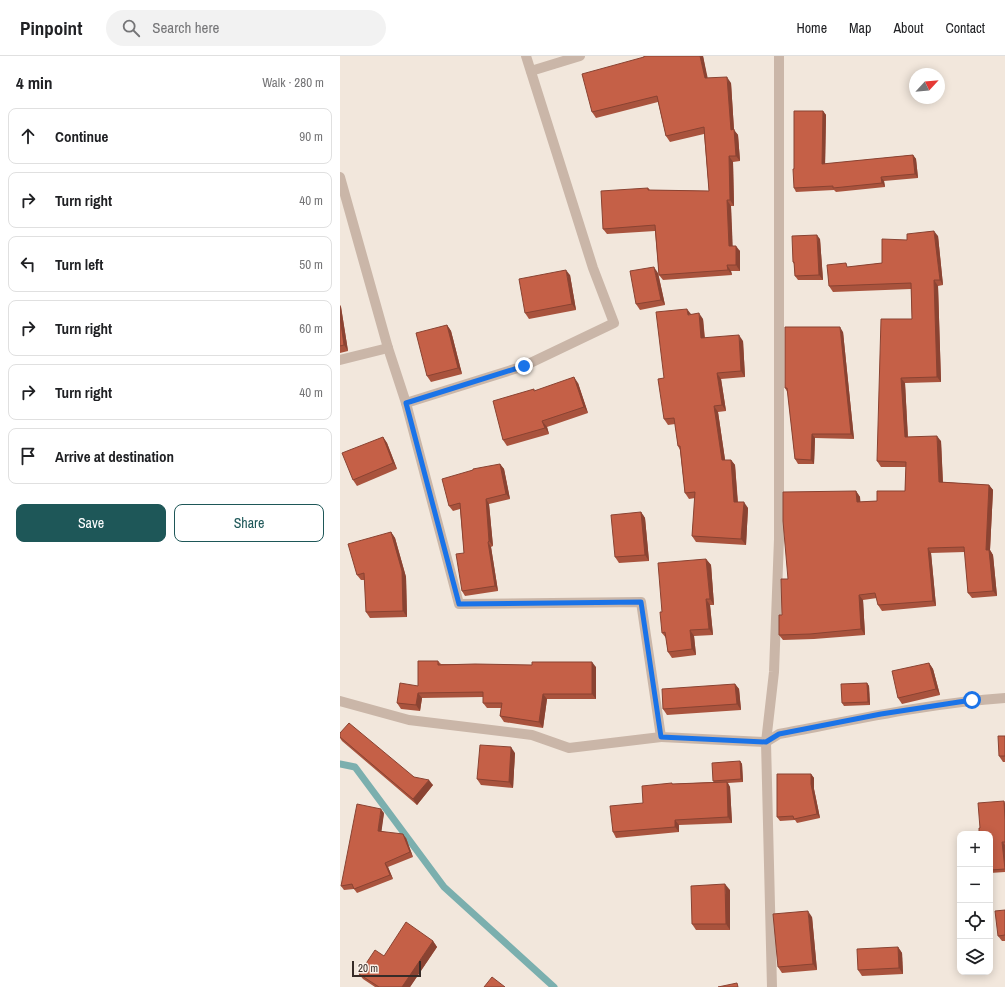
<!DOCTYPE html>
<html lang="en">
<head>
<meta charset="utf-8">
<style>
	:root { --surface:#fff; --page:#f2f2f2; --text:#202124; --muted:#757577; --line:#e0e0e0; --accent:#1e5758 }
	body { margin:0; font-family:"Archivo Narrow",sans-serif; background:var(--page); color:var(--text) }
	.controls { position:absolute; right:12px; bottom:12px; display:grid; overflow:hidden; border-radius:8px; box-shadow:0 2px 10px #0003 }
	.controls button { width:36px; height:36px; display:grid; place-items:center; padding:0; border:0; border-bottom:1px solid var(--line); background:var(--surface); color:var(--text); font:20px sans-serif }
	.compass { position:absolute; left:569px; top:12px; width:36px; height:36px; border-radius:50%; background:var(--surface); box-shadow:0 2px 10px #0003; rotate:64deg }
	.scale { position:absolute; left:12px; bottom:10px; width:69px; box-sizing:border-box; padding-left:4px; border:2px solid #372c28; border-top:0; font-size:11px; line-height:14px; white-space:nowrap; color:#372c28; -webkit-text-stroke:3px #faf1e9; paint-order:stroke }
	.stop { position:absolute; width:12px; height:12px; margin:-9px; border:3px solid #1a73e8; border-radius:50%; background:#fff }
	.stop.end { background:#1a73e8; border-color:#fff; box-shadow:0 1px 4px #0008 }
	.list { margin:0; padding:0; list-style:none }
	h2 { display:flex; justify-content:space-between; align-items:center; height:52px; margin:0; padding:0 16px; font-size:17px }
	h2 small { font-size:13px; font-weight:400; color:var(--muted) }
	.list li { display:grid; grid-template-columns:26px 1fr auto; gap:12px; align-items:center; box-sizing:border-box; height:56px; margin:0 8px 8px; padding:0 8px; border:1px solid var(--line); border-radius:8px }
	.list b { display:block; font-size:15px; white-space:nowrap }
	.list em { font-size:13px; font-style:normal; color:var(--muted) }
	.actions { display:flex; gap:8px; padding:12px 16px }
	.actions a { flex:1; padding:9px 0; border:1px solid var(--accent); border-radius:8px; text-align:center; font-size:14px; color:var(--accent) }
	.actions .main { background:var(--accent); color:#fff }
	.icon { flex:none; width:22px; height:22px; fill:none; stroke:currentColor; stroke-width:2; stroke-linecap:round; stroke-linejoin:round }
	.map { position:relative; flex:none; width:665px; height:931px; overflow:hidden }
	header { display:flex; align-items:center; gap:24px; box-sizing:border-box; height:56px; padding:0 20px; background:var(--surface); border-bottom:1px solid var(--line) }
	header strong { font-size:19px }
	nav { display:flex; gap:22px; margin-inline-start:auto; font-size:14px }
	.search { width:280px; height:36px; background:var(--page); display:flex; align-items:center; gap:10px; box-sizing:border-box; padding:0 14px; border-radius:22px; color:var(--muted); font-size:15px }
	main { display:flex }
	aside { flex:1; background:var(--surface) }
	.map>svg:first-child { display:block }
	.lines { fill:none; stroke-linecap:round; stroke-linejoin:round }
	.stream { stroke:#7bafae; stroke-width:7 }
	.minor { stroke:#cab6a8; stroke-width:10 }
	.wall { fill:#a9533d }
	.shaded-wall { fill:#8a4332 }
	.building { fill:#c56047; stroke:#8a4332 }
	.route { stroke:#1a73e8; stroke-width:5 }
</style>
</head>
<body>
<header>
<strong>Pinpoint</strong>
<div class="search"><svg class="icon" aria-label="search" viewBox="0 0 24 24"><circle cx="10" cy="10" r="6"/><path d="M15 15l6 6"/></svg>Search here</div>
<nav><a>Home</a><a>Map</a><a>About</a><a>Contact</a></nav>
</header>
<main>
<aside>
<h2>4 min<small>Walk · 280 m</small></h2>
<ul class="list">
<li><svg class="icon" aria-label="ahead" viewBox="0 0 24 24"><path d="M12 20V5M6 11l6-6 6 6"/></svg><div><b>Continue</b></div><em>90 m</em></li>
<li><svg class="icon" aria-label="right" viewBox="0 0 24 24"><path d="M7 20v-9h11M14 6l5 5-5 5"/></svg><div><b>Turn right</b></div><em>40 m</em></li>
<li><svg class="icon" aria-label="left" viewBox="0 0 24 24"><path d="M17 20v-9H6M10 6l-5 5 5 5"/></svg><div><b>Turn left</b></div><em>50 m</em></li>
<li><svg class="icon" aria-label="right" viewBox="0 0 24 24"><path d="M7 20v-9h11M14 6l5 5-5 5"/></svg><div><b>Turn right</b></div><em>60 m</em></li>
<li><svg class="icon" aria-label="right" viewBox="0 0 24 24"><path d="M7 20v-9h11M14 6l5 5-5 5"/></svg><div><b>Turn right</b></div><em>40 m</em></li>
<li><svg class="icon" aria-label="arrive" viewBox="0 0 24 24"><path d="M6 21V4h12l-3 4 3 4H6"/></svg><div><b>Arrive at destination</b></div></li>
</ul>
<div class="actions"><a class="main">Save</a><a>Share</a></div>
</aside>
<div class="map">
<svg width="665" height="931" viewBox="0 0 665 931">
	<rect width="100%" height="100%" fill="#f2e7dc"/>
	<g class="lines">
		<polyline class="stream" points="0,708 15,711 104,831 214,931"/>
		<g class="minor">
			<path d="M186,0L253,212L274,267L184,310L66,347L119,548L301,546L321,681L426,686L439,678C514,664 589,647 665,642"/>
			<polyline points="191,15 240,0"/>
			<polyline points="0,121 48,292 66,347"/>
			<polyline points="0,304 48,292"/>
			<polyline points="0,645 69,664 192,679 229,692 321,681"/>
			<polyline points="432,931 426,686 434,616 439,483 439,0"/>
		</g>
	</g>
	<g class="wall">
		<polygon points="304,0 363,0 367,22 391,27 394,74 398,79 400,105 393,106 394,150 391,150 392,190 400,195 400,215 391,215 392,219 323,224 319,219 315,175 267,178 263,173 308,132 310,134 369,135 364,78 330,86 326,80 318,46 256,62 252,56 304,1"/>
		<polygon points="483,55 486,59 485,108 573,99 576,103 578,122 544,125 545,131 496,136 494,134 456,136 454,132 454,113"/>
		<polygon points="598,180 603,229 598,230 601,326 565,327 568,381 601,385 603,426 649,429 653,434 650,494 653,499 657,540 632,542 628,537 625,496 591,497 596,550 542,555 538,549 537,542 523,544 525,579 474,583 443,584 439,579 448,523 516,435 520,441 520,446 537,445 565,435 566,411 541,411 537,405 572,263 571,233 493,236 489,230 509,211 542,207 567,184"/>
		<polygon points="480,183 483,224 458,224 455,220 454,208 453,206"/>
		<polygon points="318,217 325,249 300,254 296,248"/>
		<polygon points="230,219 236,254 189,263 185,257"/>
		<polygon points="0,249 1,251 8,295 0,297"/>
		<polygon points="351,258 363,263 365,282 403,285 405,321 381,323 386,355 378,356 385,404 391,404 395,409 398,446 408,452 406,489 356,486 352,480 355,442 349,443 345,437 340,394 338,390 335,368 328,369 324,363 324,322"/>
		<polygon points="107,269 111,275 122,318 91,326 87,320"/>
		<polygon points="503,276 514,383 475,382 474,408 458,408 455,403 448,337 445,332"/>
		<polygon points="238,327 248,357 207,371 209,378 167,390 163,384 194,335"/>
		<polygon points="43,381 47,387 57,413 17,430 13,424"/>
		<polygon points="160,408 164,413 170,443 149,448 153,490 151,491 158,535 125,540 122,535 124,497 120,453 113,455 109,450"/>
		<polygon points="301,456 305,462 309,505 279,507 275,501"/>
		<polygon points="51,476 55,482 66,521 67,561 30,562 26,556 25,524 21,524 17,519"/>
		<polygon points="366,503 371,509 374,549 370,549 373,579 354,580 356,599 332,602 328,596 326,582 322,577 322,556"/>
		<polygon points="98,605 101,608 256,611 256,643 207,643 203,672 164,666 160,660 161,652 147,652 143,647 143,641 82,642 80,655 61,653 57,647 78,630"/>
		<polygon points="589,607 593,613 600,639 562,648 558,642"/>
		<polygon points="527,627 529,630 530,649 504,650 502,647"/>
		<polygon points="395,628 399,633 401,654 327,659 323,653"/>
		<polygon points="0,677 74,721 93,729 77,749 2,685 0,682"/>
		<polygon points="665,680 665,706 663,706 659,700"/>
		<polygon points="175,697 173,732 141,729 137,723"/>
		<polygon points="400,705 402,708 403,726 388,727 390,731 392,767 339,769 339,776 276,782 273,776 303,747 332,728 374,726 373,725"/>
		<polygon points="471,718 474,722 474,733 480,762 457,767 455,764 440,765 437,761"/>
		<polygon points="664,745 665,748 665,816 650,817 650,778"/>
		<polygon points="44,757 41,775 66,782 73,801 48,811 53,823 17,837 14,833 4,834 1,830"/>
		<polygon points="650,821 653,846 650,846"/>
		<polygon points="390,834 390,874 356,874 352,868"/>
		<polygon points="665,854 665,885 662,885 658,880"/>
		<polygon points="472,861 477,914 442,917 438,911"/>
		<polygon points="93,885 97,891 70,931 35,931 23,923 19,918 44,900"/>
		<polygon points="558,891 562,897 563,918 522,920 518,914"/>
	</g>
	<g class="shaded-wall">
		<polygon points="360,0 363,0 369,28 365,22"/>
		<polygon points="387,21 391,27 394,74 398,79 400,105 396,100 391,74"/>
		<polygon points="483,55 486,59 485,112 482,108"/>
		<polygon points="573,99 576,103 578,122 575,118"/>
		<polygon points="389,100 393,106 394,150 390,144"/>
		<polygon points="541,121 544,125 545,131 542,127"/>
		<polygon points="387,144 391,150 393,196 389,190"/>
		<polygon points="594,175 598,180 603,229 600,224"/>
		<polygon points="477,179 480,183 483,224 479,219"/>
		<polygon points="396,190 400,195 400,215 396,209"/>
		<polygon points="387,209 391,215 392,219 388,214"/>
		<polygon points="314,211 318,217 325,249 321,244"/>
		<polygon points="226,214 230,219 236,254 232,248"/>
		<polygon points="594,224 598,230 601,326 597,321"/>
		<polygon points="0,249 1,251 8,295 4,289 0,261"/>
		<polygon points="347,253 351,258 348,259"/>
		<polygon points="359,257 363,263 365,288 361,282"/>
		<polygon points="107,269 111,275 122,318 118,312"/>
		<polygon points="500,271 503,276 514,383 511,378"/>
		<polygon points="399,279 403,285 405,321 401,315"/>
		<polygon points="377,317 381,323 386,355 382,349"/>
		<polygon points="234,321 238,327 248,357 244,351"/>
		<polygon points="561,322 565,327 568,386 565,381"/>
		<polygon points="374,350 378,356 386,410 382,404"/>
		<polygon points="202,365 207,371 209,378 205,372"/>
		<polygon points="472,378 475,382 474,408 471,404"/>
		<polygon points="597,380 601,385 603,431 599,426"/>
		<polygon points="43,381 47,387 57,413 53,407"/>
		<polygon points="391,404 395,409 398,452 394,446"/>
		<polygon points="160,408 164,413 170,443 166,438"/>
		<polygon points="649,429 653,434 650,494 653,499 657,540 653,535 646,494"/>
		<polygon points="516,435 520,441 521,451 517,446"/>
		<polygon points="146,443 149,448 153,490 149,485"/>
		<polygon points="404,446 408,452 406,489 401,483"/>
		<polygon points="301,456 305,462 309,505 305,499"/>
		<polygon points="51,476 55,482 66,521 67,561 63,555"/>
		<polygon points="148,486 151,491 158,535 155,530"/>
		<polygon points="588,492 591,497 596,550 593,545"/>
		<polygon points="366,503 371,509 374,549 370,543"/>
		<polygon points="519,539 523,544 525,579 521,573"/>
		<polygon points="366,543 370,549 373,579 369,573"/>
		<polygon points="350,574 354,580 356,599 352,593"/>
		<polygon points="252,606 256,611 256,643 252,638"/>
		<polygon points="589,607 593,613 600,639 596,633"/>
		<polygon points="527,627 529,630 530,649 528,646"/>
		<polygon points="395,628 399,633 401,654 397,648"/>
		<polygon points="78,637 82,642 80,655 76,649"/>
		<polygon points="203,638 207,643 203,672 199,666"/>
		<polygon points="171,691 175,697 173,732 169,726"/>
		<polygon points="400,705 402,708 403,726 401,723"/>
		<polygon points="471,718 474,722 474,733 480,762 477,758 471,728"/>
		<polygon points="89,724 93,729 77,749 73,743"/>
		<polygon points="387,726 390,731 392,767 388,761"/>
		<polygon points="664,745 665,748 665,764"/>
		<polygon points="41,753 44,757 41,779 38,775"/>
		<polygon points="335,764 339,769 339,776 335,771"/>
		<polygon points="63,778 66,782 73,801 70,796"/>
		<polygon points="662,786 665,789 665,813"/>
		<polygon points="45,807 48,811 53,823 50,819"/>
		<polygon points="650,821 653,846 650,841"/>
		<polygon points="385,828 390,834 390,874 386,868"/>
		<polygon points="468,855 472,861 477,914 473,908"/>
		<polygon points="93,885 97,891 70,931 62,931"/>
		<polygon points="558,891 562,897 563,918 559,912"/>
	</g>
	<g class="building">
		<polygon points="304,0 360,0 365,22 387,21 391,74 394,73 396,100 389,100 390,144 387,144 389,190 396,190 396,209 387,209 388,214 319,219 315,169 263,173 261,135 308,132 308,134 369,135 364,71 326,80 317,40 252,56 242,18 304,1"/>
		<polygon points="454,55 483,55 482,108 573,99 575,118 541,121 542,127 493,132 493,130 454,132 453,113 454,113"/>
		<polygon points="594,175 600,224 594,224 597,321 561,322 565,381 597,380 599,426 649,429 646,494 649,494 653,535 628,537 624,491 588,492 593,545 538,549 535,537 519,539 521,573 470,578 439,579 439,559 442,559 441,523 448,523 443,465 443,436 516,435 517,446 537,445 537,435 565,435 566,406 537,405 541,263 572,263 571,227 489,230 487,209 506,207 507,211 542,207 542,183 567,184 567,178"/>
		<polygon points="477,179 479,219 455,220 454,206 453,206 452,180"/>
		<polygon points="314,211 321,244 296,248 290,215"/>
		<polygon points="226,214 232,248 185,257 179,223"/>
		<polygon points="347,253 348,259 359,257 361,282 399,279 401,315 377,317 382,349 374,350 382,404 391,404 394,446 404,446 401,483 352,480 355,436 345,437 340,390 338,390 334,362 324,363 318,323 324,322 316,256"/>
		<polygon points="0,261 4,289 0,290"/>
		<polygon points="107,269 118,312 87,320 76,277"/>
		<polygon points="445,271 500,271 511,378 472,378 471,404 455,403 447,332 445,332"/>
		<polygon points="234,321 244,351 202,365 205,372 163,384 153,345 194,333 194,335"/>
		<polygon points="43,381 53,407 13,424 2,397"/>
		<polygon points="160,408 166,438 146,443 149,485 148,486 155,530 122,535 116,498 124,497 120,447 109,450 102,423 133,414 133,413"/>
		<polygon points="301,456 305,499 275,501 271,459"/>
		<polygon points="51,476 62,515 63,555 26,556 24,517 17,519 8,488"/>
		<polygon points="366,503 370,543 366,543 369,573 350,574 352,593 328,596 325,576 322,577 320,556 322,556 318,507"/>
		<polygon points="78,605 98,605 98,609 135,608 192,609 192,606 252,606 252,638 203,638 199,666 160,660 162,647 143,647 143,636 78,637 76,649 57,647 60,627 78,630"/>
		<polygon points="589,607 596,633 558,642 552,615"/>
		<polygon points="527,627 528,646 502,647 501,628"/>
		<polygon points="395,628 397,648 323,653 322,633"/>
		<polygon points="9,667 74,721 89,724 73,743 0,681 0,677"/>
		<polygon points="658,680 665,680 665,700 659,700"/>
		<polygon points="140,689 171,691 169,726 137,723"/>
		<polygon points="400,705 401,723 373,725 372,707"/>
		<polygon points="437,718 471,718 471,728 477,758 454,763 453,760 437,761"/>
		<polygon points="387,726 388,761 335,764 335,771 273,776 270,750 303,747 302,730 332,727 332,728"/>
		<polygon points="664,745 665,764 665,786 662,786 665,813 650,814 650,778 639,778 639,772 640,772 638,747"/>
		<polygon points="17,748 41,753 38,775 63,778 70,796 45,807 50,819 14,833 12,828 1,830"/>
		<polygon points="385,828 386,868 352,868 351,830"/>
		<polygon points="665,854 665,879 658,880 655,855"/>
		<polygon points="468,855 473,908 438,911 433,858"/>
		<polygon points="66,866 93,885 62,931 39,931 19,918 35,894 44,900"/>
		<polygon points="558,891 559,912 518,914 517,893"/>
		<polygon points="152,921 165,931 144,931"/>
		<polygon points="397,927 398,931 378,931"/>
	</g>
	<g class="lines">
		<polyline class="route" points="184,310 66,347 119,548 301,546 321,681 426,686 439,678 541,658 632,644"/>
	</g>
</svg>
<div class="controls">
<button>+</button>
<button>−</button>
<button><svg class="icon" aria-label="locate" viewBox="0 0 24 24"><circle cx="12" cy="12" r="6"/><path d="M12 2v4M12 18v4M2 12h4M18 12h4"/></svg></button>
<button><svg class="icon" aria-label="layers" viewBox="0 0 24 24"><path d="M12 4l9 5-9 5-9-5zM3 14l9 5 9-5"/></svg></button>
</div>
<svg class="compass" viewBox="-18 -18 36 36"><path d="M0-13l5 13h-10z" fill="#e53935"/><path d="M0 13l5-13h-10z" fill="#757577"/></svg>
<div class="scale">20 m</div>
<div class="stop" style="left:632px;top:644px"></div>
<div class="stop end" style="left:184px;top:310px"></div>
</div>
</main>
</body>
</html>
